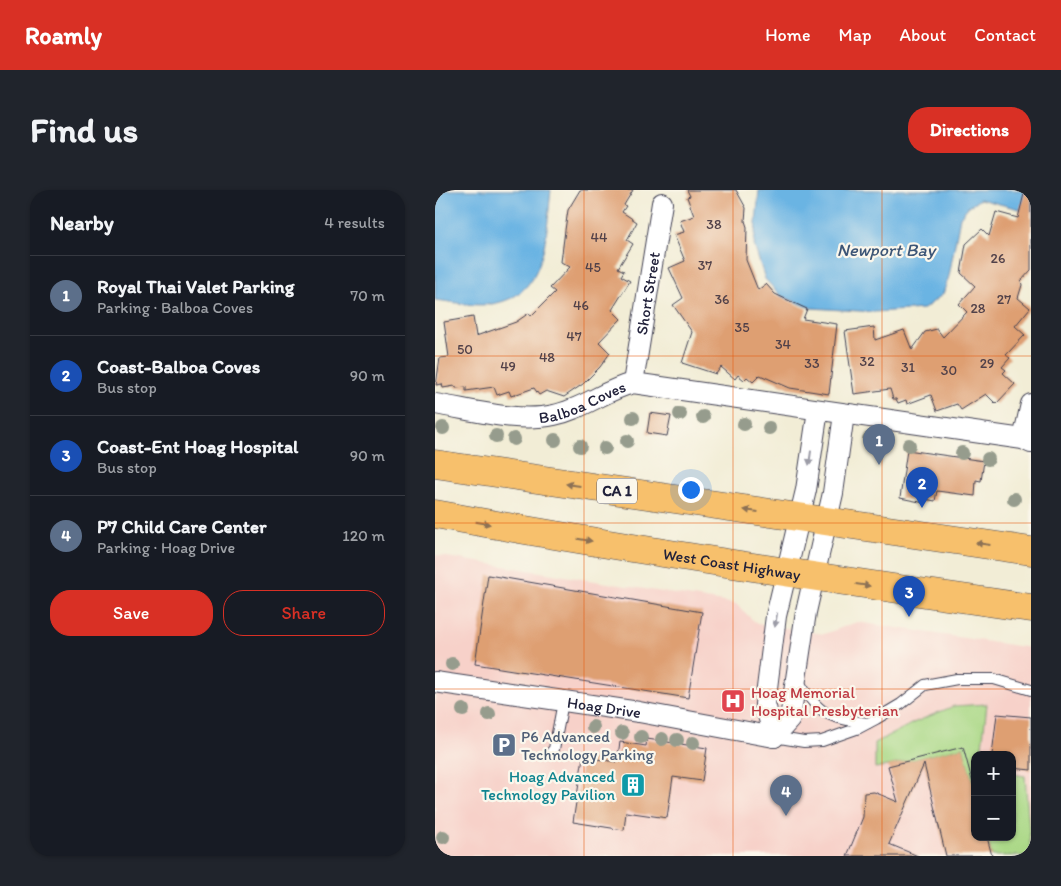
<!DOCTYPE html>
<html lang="en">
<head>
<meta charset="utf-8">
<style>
	:root { --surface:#171b24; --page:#20242c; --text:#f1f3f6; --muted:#9ea1a6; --line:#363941; --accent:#d93025 }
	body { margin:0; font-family:Itim,sans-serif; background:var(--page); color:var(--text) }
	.controls { position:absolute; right:15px; bottom:15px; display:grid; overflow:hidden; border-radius:10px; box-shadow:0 1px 4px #0004 }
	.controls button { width:45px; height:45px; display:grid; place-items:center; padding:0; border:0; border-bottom:1px solid var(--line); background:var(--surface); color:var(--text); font:25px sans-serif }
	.you { position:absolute; left:255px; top:299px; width:18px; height:18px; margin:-12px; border:4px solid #fff; border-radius:50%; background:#1a73e8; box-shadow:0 0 0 8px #1a73e833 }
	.badge { display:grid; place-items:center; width:32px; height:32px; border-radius:50%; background:var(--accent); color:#fff; font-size:16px; font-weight:700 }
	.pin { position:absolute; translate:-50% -41px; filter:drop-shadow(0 1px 2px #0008) }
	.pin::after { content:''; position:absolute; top:26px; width:18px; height:15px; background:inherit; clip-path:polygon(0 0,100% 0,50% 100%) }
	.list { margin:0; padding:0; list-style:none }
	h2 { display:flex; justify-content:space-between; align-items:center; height:65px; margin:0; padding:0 20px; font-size:21px }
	h2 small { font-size:16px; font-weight:400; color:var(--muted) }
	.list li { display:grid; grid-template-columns:32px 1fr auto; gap:15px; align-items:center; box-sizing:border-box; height:80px; padding:0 20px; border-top:1px solid var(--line) }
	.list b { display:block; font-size:19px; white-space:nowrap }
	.list p { margin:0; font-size:16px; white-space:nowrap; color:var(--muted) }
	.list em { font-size:16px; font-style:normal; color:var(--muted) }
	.actions { display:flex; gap:10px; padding:15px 20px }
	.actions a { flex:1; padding:11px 0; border:1px solid var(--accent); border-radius:20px; text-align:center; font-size:18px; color:var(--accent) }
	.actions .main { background:var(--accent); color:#fff }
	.map { position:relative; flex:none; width:596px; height:666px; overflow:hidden; border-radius:20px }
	header { display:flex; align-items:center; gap:30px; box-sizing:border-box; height:70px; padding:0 25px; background:var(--accent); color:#fff }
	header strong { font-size:24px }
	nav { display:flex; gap:28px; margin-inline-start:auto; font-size:18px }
	.intro { display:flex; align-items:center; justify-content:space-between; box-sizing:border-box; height:120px; padding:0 30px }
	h1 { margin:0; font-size:35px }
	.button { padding:12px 22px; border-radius:20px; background:var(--accent); color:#fff; font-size:18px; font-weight:700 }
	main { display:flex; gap:30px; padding:0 30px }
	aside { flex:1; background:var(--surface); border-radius:20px; box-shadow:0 1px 4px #0004 }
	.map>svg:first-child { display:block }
	.built { fill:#f7d1c9; fill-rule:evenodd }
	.green { fill:#aad886; stroke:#667d60 }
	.water { fill:#6bb4e3; stroke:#466b8f }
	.building { fill:#de9f72 }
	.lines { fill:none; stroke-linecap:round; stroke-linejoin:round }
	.service-casing { stroke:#414052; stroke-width:12 }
	.minor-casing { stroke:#414052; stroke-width:22 }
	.trunk-casing { stroke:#414052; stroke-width:29 }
	.service { stroke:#fff; stroke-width:10 }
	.minor { stroke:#fff; stroke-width:20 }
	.trunk { stroke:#f7c06c; stroke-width:28 }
	.tree { fill:#969c8d }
	.oneway { fill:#9c9ca7 }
	.oneway2 { fill:#8c7154 }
	.grid { fill:none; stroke:#e8590c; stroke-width:1; stroke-opacity:0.55 }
	.labels { text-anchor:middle; stroke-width:4.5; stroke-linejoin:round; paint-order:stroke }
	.number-label { font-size:14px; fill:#514149 }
	.shield { fill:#fbf7ec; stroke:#636270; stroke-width:1 }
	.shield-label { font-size:15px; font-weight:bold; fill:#22223b }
	.street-label { font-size:16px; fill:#22223b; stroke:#fbf7ec }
	.health-label { font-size:16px; fill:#be3a42; stroke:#fbf7ec; text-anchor:start }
	.service-label { font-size:16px; fill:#4e5e75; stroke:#fbf7ec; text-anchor:start }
	.culture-label { font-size:16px; fill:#0d838f; stroke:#fbf7ec; text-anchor:end }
	.water-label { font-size:18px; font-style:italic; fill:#3c5576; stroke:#fbf7ec }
</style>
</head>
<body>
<header>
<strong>Roamly</strong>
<nav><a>Home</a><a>Map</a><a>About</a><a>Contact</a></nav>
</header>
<div class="intro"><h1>Find us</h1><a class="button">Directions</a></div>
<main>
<aside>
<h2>Nearby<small>4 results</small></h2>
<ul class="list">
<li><span class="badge" style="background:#5c6f8a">1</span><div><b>Royal Thai Valet Parking</b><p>Parking · Balboa Coves</p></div><em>70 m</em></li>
<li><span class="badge" style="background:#1a4fb4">2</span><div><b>Coast-Balboa Coves</b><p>Bus stop</p></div><em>90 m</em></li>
<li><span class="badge" style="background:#1a4fb4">3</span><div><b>Coast-Ent Hoag Hospital</b><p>Bus stop</p></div><em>90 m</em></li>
<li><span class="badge" style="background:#5c6f8a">4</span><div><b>P7 Child Care Center</b><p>Parking · Hoag Drive</p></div><em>120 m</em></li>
</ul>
<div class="actions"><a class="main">Save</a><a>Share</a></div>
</aside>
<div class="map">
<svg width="596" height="666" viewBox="0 0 596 666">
	<rect width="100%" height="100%" fill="#fbf7ec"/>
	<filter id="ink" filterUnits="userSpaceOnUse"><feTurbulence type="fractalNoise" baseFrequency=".02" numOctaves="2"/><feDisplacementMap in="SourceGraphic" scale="10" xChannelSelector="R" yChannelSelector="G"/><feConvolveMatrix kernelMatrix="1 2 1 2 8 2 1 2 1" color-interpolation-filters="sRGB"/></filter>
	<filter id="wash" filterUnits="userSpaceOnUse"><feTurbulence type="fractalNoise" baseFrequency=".0096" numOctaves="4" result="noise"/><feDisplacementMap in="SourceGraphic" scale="20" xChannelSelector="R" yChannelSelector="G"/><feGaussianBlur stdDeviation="1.12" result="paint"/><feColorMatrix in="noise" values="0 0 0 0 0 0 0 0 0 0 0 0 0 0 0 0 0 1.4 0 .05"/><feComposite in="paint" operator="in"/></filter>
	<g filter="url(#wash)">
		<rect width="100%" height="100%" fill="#f2edd6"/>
		<path class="built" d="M0,365L301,414L322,434L389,444L422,432L596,458V666H0ZM540,565H577V647H540Z"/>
		<g class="green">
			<polygon points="552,514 546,565 540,565 540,601 528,557 453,576 440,578 440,553 478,533 519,516"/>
			<polygon points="577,584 590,586 596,666 557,666 552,647 577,647"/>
		</g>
		<g class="water">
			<path d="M0,0H116C111,41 113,102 62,113C42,118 20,112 0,110Z"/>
			<polygon points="324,0 596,0 596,22 545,9 533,17 525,27 514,86 508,104 489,119 440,122 376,118 346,106 330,89 319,55"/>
		</g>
		<g id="blocks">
			<g class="building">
				<polygon points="145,0 198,0 189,15 191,16 187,22 202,32 192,50 198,54 183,78 189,81 186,86 195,91 177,120 186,129 164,152 175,163 165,177 148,194 129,207 111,201 104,205 99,198 76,206 74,201 62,205 59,197 31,201 31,197 21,198 20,196 8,198 7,194 1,195 5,168 14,167 9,132 38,127 41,146 81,132 94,123 96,126 120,102 115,98 135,77 126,72 130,40 133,20"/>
				<polygon points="252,0 301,0 311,18 310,31 312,37 311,70 323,100 331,94 340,104 372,119 368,129 402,134 394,204 355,198 325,185 318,192 312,187 309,190 303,185 300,189 286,177 281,184 247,173 257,142 238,115 248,108 234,78 250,71 239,45 249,42 245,31 259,26 252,7 255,6"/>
				<polygon points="590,0 596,0 596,80 586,91 587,95 583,108 595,118 580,136 590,145 571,165 575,168 567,177 571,180 568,183 580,194 561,214 551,204 526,220 522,214 502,221 496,205 472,214 471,210 463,213 461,209 458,209 455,199 419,204 410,141 439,137 440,150 469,140 477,160 490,142 502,139 508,147 532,122 524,114 540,96 526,83 531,54 547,39 554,46 561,22 583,28"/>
				<polygon points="215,223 236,226 232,246 212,243"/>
				<polygon points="472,260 549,271 546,291 541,290 540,306 502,301 500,311 490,309 490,313 465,308"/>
				<polygon points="53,385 267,422 253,508 40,474"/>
				<polygon points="562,524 596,527 596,580 577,578 577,565 557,565"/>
				<polygon points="212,549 272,558 267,591 238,587 232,628 191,622 189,640 138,632 148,567 182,572 185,552 211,556"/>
				<polygon points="528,557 540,601 540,647 552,647 557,666 511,666 489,574 454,654 483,666 412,666 428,627 429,603 439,602 463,612 453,576"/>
			</g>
		</g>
	</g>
	<g filter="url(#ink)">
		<use href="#blocks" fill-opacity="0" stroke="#414052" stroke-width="1"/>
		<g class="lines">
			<defs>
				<g id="service">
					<path d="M363,490C383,525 394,528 433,533"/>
					<polyline points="339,547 369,552 387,551 424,538 441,529 466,514 490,495 522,489 559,489 596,500"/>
					<polyline points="117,561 119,559 128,512"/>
				</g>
				<g id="minor">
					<path id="s1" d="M198,193L227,13"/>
					<path id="s2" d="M0,214C38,220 82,233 119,225C148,219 170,200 198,193L588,249L596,253"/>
					<polyline points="588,249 596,214"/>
					<path id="s3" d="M0,492L204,522L339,547"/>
					<polyline points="339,547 355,529 371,422 398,303 409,224"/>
					<polyline points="339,547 330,514 341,426 371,300 383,220"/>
				</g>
				<g id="trunk">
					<polyline points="0,274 596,361"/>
					<path id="s4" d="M0,324C198,360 397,390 596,418"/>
				</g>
			</defs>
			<use href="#service" class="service-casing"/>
			<use href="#minor" class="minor-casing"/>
			<use href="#trunk" class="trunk-casing"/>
			<use href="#service" class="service"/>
			<use href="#minor" class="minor"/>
			<use href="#trunk" class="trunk"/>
		</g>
		<g class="tree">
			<circle cx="245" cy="224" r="7"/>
			<circle cx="268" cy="227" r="7"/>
			<circle cx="198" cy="228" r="7"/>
			<circle cx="309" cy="234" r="7"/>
			<circle cx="8" cy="238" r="7"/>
			<circle cx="334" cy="238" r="7"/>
			<circle cx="61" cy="246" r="7"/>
			<circle cx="79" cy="249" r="7"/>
			<circle cx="434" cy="249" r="7"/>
			<circle cx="120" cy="250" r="7"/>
			<circle cx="192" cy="251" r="7"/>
			<circle cx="474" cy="255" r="7"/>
			<circle cx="145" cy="256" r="7"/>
			<circle cx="170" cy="258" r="7"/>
			<circle cx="527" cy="263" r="7"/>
			<circle cx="553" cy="269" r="7"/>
			<circle cx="579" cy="309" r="7"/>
			<circle cx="17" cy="474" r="7"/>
			<circle cx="28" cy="520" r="7"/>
			<circle cx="54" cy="524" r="7"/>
			<circle cx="158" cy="537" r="7"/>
			<circle cx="187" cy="543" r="7"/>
			<circle cx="206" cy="547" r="7"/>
			<circle cx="227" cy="549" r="7"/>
			<circle cx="242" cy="550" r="7"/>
			<circle cx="258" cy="553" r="7"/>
			<circle cx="8" cy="647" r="7"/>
		</g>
		<defs><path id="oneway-solid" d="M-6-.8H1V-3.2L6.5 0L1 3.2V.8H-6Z" transform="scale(1.25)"/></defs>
		<g class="oneway">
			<use href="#oneway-solid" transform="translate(375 268) rotate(98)"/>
			<use href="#oneway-solid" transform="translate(341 430) rotate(99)"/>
		</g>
		<g class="oneway2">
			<use href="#oneway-solid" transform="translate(138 295) rotate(-172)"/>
			<use href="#oneway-solid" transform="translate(316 321) rotate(-172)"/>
			<use href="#oneway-solid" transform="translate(48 333) rotate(10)"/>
			<use href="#oneway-solid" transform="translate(150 350) rotate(9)"/>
			<use href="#oneway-solid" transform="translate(548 354) rotate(-172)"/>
			<use href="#oneway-solid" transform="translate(428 395) rotate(8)"/>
		</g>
	</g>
	<path class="grid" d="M149,0V666M298,0V666M447,0V666M0,166H596M0,333H596M0,499H596"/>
	<defs>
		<symbol id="hospital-square" viewBox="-11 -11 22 22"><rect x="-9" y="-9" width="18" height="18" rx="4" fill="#e0444e" stroke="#fbf7ec"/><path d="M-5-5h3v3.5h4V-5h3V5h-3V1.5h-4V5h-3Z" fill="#fff"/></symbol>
		<symbol id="parking-square" viewBox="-11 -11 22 22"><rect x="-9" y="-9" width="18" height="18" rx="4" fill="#5c6f8a" stroke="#fbf7ec"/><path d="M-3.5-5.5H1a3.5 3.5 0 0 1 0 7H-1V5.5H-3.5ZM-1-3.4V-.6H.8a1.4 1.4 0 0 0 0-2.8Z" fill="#fff"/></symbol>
		<symbol id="building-square" viewBox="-11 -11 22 22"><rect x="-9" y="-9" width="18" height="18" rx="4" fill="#0f9aa8" stroke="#fbf7ec"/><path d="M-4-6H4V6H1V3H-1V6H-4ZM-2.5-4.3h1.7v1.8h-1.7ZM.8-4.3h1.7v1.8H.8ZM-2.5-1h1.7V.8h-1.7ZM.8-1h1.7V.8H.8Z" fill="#fff"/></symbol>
	</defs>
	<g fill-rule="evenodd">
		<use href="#hospital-square" x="284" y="497" width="28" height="28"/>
		<use href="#parking-square" x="55" y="541" width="28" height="28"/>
		<use href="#building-square" x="184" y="581" width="28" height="28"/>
	</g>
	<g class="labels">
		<g class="number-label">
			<text x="279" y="39">38</text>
			<text x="164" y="52">44</text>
			<text x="563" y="73">26</text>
			<text x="270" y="80">37</text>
			<text x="158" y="82">45</text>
			<text x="287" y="114">36</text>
			<text x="569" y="114">27</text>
			<text x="146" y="120">46</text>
			<text x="543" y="123">28</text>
			<text x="307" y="142">35</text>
			<text x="139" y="151">47</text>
			<text x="348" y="159">34</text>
			<text x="30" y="164">50</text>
			<text x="112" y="172">48</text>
			<text x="432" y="176">32</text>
			<text x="377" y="178">33</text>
			<text x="552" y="178">29</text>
			<text x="73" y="181">49</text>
			<text x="473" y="182">31</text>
			<text x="514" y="185">30</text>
		</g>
		<rect class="shield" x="162" y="288.5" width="40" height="25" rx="4"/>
		<g class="shield-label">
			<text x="182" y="306">CA 1</text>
		</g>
		<g class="street-label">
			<text dy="6" stroke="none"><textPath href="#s1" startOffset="91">Short Street</textPath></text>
			<text dy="6" stroke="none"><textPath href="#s2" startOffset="151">Balboa Coves</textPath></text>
			<text dy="6" stroke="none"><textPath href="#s4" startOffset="301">West Coast Highway</textPath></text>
			<text dy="6" stroke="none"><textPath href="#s3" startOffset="171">Hoag Drive</textPath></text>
		</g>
		<g class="health-label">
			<text x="316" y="508">Hoag Memorial<tspan x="316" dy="18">Hospital Presbyterian</tspan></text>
		</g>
		<g class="service-label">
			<text x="86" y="552">P6 Advanced<tspan x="86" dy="18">Technology Parking</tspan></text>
		</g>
		<g class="culture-label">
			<text x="180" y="592">Hoag Advanced<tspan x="180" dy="18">Technology Pavilion</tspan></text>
		</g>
		<g class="water-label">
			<text x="451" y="66">Newport Bay</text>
		</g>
	</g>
</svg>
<div class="controls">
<button>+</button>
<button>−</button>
</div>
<div class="you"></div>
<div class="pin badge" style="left:444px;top:275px;background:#5c6f8a">1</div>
<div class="pin badge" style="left:487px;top:318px;background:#1a4fb4">2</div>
<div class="pin badge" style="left:474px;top:427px;background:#1a4fb4">3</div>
<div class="pin badge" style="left:351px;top:626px;background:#5c6f8a">4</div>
</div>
</main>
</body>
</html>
